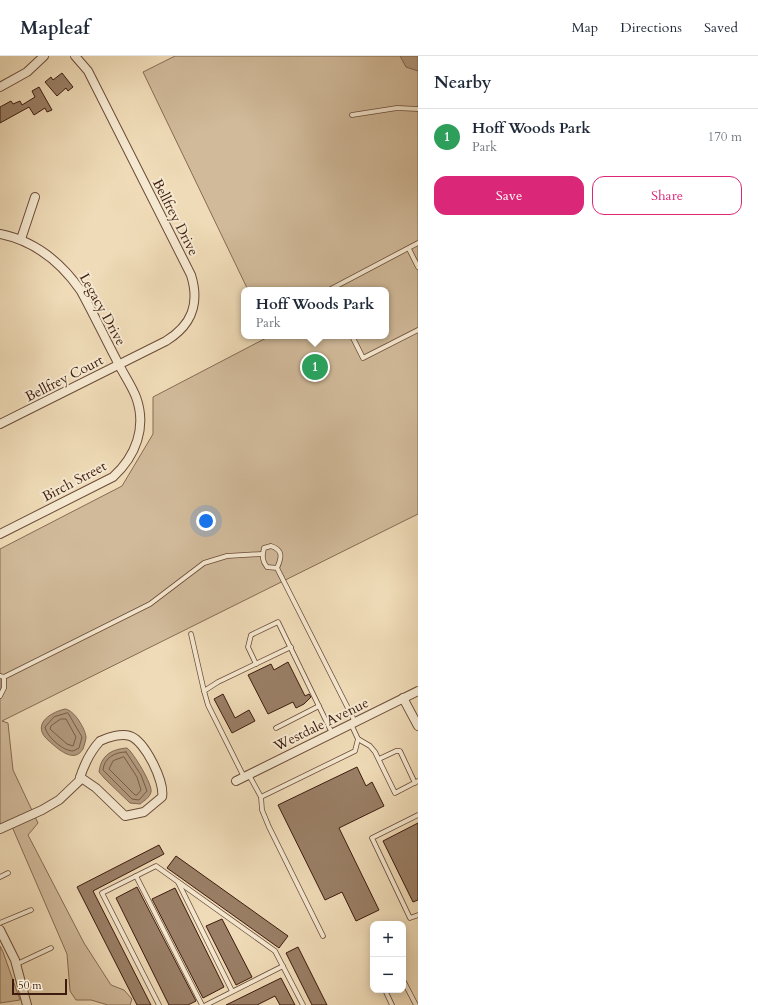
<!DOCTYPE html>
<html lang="en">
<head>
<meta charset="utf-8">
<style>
	:root { --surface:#fff; --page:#f6f6f7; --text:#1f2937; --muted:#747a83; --line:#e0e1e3; --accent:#db2777 }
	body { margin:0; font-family:Cardo,serif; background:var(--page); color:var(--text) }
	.controls { position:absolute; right:12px; bottom:12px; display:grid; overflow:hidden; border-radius:8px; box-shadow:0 2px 10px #0003 }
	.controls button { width:36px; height:36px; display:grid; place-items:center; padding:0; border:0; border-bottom:1px solid var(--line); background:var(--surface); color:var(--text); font:20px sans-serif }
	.scale { position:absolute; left:12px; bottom:10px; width:55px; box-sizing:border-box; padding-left:4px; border:2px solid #3d1b0e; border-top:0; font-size:11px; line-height:14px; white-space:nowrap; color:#3d1b0e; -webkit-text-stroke:3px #f5e8d0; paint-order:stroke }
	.you { position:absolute; left:206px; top:465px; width:14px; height:14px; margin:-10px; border:3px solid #fff; border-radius:50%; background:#1a73e8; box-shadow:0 0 0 6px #1a73e833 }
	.badge { display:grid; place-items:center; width:26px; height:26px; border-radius:50%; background:var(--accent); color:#fff; font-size:13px; font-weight:700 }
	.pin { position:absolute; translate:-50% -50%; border:2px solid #fff; box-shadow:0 1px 4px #0006 }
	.popup { position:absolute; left:241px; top:231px; width:148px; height:52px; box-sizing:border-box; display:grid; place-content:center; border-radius:8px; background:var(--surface); filter:drop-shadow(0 1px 3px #0005); font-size:13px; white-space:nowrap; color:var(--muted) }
	.popup b { font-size:15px; color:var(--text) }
	.popup::after { content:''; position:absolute; left:50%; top:100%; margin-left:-8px; border:8px solid transparent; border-top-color:var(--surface) }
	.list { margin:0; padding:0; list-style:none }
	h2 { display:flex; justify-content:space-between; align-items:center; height:52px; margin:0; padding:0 16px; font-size:17px }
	h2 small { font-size:13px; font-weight:400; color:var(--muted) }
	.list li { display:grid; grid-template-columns:26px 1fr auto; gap:12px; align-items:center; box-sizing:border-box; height:56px; padding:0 16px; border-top:1px solid var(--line) }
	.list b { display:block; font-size:15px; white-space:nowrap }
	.list p { margin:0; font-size:13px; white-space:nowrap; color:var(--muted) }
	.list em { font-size:13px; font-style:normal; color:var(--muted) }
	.actions { display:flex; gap:8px; padding:12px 16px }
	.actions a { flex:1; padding:9px 0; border:1px solid var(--accent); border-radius:12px; text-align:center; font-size:14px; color:var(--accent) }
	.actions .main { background:var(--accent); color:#fff }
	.map { position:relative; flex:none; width:418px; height:949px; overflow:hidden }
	header { display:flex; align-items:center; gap:24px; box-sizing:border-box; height:56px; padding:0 20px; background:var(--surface); border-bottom:1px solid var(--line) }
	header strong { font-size:19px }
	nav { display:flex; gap:22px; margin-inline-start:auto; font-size:14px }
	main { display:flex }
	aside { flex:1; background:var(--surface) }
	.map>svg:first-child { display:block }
	.green { fill:#d1ba9a; stroke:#876a54 }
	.water { fill:#b29a7e; stroke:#836751 }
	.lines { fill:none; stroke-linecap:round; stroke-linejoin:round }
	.shore { stroke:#785a46; stroke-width:1 }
	.building { fill:#9a7f66; stroke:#3d1b0e }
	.service-casing { stroke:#6a4b38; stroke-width:5.5 }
	.minor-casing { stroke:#6a4b38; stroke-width:10 }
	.service { stroke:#f5e8d0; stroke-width:4 }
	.minor { stroke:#f5e8d0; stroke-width:8 }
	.labels { text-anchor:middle; stroke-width:4; stroke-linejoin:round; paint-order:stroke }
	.street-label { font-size:14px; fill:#3d1b0e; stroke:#f5e8d0 }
</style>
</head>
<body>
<header>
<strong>Mapleaf</strong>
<nav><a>Map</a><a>Directions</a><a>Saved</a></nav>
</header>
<main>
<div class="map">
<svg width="418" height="949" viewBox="0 0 418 949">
	<rect width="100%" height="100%" fill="#efdbb7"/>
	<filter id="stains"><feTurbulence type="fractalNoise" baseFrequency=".005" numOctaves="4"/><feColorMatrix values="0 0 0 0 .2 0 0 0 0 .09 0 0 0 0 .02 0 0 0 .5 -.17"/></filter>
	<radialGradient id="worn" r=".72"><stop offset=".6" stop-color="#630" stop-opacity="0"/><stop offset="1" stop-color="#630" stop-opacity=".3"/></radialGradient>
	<g class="green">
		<polygon points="175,0 418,0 418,458 2,665 8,667 13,714 38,767 28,779 84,887 111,929 124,934 132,943 130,949 108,949 91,944 76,944 70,935 67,898 10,766 0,770 0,493 122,430 153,378 153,341 270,280 386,280 386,234 248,234 143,16"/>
		<polygon points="0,890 3,896 20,944 0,947"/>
	</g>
	<g class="water">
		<polygon points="400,0 418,0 418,15 406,11"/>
		<path d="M65,653C74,654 85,672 86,681C86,684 84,690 83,693C74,708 58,693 49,685C31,670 48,657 65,653Z"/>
		<path d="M127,692C133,696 153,729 151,736C150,741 144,745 140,748L130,747L105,723L99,716C101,699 112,693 127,692Z"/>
	</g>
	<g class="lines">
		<g class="shore">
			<path d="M68,657L82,681L79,692L73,695C63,695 47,681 45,671L54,661Z"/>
			<polygon points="61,663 66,663 76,681 73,690 67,688 50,673 51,670"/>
			<path d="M126,696L141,719L147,735L139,744L132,743L103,714C104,702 115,696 126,696Z"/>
			<polygon points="124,701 137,721 141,734 137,739 135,739 109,713 113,705"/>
		</g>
	</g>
	<g class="building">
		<polygon points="62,17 73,31 68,35 66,32 57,40 45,26 51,21 53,24"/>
		<polygon points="39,31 52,54 47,56 45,52 34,59 29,51 0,67 0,51 11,45 13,48 20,45 22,49 35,41 32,35"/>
		<polygon points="288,606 305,640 309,638 311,641 304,648 296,652 293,646 268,658 248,619 271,608 274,614"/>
		<polygon points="223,638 235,662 249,654 255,665 232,677 214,643"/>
		<polygon points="357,711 366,730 372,726 384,750 339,772 379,854 356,865 342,836 325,844 278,749"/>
		<polygon points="418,767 418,844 413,846 383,785"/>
		<polygon points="159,789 164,798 93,835 151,949 137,949 77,831"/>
		<polygon points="176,800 288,880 279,892 167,812"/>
		<polygon points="137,831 196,945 188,949 169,949 116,842"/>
		<polygon points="175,832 224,931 203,942 152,843"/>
		<polygon points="222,863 252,921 236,929 206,870"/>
		<polygon points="298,891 327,949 312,949 286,897"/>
		<polygon points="281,922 295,949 280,949 275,940 257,949 226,949"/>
	</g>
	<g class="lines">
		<defs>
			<g id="service">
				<polyline points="352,59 397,52 418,53"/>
				<polyline points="409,193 418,211"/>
				<polyline points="329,234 418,187"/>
				<polyline points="352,280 363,302 418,274"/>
				<path d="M277,512L267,511C262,505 262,500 264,492L271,490C283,494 282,501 277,512L355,666"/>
				<polyline points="191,578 204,635"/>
				<polyline points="256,608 248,591 251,579 278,566 332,677"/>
				<polyline points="0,620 4,621 150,548 204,507 227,500 262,498"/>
				<polyline points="0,640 4,632 4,621"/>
				<polyline points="351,668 358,683 370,690 375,696 395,737 418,725"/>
				<polyline points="276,672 319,650"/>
				<polyline points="379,703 396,695 400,695 415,727"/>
				<polyline points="249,719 261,741 355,695 358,683"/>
				<polyline points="244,721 208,649 204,635 218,626 291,591"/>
				<polyline points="261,741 262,754 269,771 323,880"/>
				<polyline points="418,759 372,782 410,862 418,859"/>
				<polyline points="136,820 202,949"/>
				<polyline points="0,821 8,817"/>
				<polyline points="178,826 232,935"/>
				<polyline points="0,867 31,854"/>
				<polyline points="17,908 51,892"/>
				<polyline points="403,924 416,949"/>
				<polyline points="385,934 392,949"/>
				<polyline points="159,949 102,837 156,810 275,895 303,949"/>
				<polyline points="206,949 283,910"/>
			</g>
			<g id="minor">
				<polyline points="0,31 27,16 44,0"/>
				<path d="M0,178C35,185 61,206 81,235C93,257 104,280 116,303C122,316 131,328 136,341C147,371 136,400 113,421L0,478"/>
				<polyline points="21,183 35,141"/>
				<path d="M0,368L166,285C192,269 200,248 191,219L88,15L75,0"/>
				<polyline points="403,642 418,670"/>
				<polyline points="236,725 418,635"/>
				<path d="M0,773L42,754L59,744L79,725C83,711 90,696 100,685C108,681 122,677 130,680C145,685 165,726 162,741L144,756L125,760L96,732L80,721"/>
				<polyline points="0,874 15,904 27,949"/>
			</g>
		</defs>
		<use href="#service" class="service-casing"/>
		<use href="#minor" class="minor-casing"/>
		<use href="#service" class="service"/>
		<use href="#minor" class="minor"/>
	</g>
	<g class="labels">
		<g class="street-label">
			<text transform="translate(176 161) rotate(63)" y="5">Bellfrey Drive</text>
			<text transform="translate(103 253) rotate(61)" y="5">Legacy Drive</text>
			<text transform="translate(64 322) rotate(-27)" y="5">Bellfrey Court</text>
			<text transform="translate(74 425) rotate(-28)" y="5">Birch Street</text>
			<text transform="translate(321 668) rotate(-26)" y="5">Westdale Avenue</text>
		</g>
	</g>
	<rect width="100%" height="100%" filter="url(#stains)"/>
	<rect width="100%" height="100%" fill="url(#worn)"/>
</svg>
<div class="controls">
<button>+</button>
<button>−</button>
</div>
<div class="scale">50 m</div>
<div class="you"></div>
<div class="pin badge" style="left:315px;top:311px;background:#2e9e5b">1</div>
<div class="popup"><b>Hoff Woods Park</b>Park</div>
</div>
<aside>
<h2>Nearby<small></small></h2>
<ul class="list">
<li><span class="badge" style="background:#2e9e5b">1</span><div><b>Hoff Woods Park</b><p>Park</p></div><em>170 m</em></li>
</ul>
<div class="actions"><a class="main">Save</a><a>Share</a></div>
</aside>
</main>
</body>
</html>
